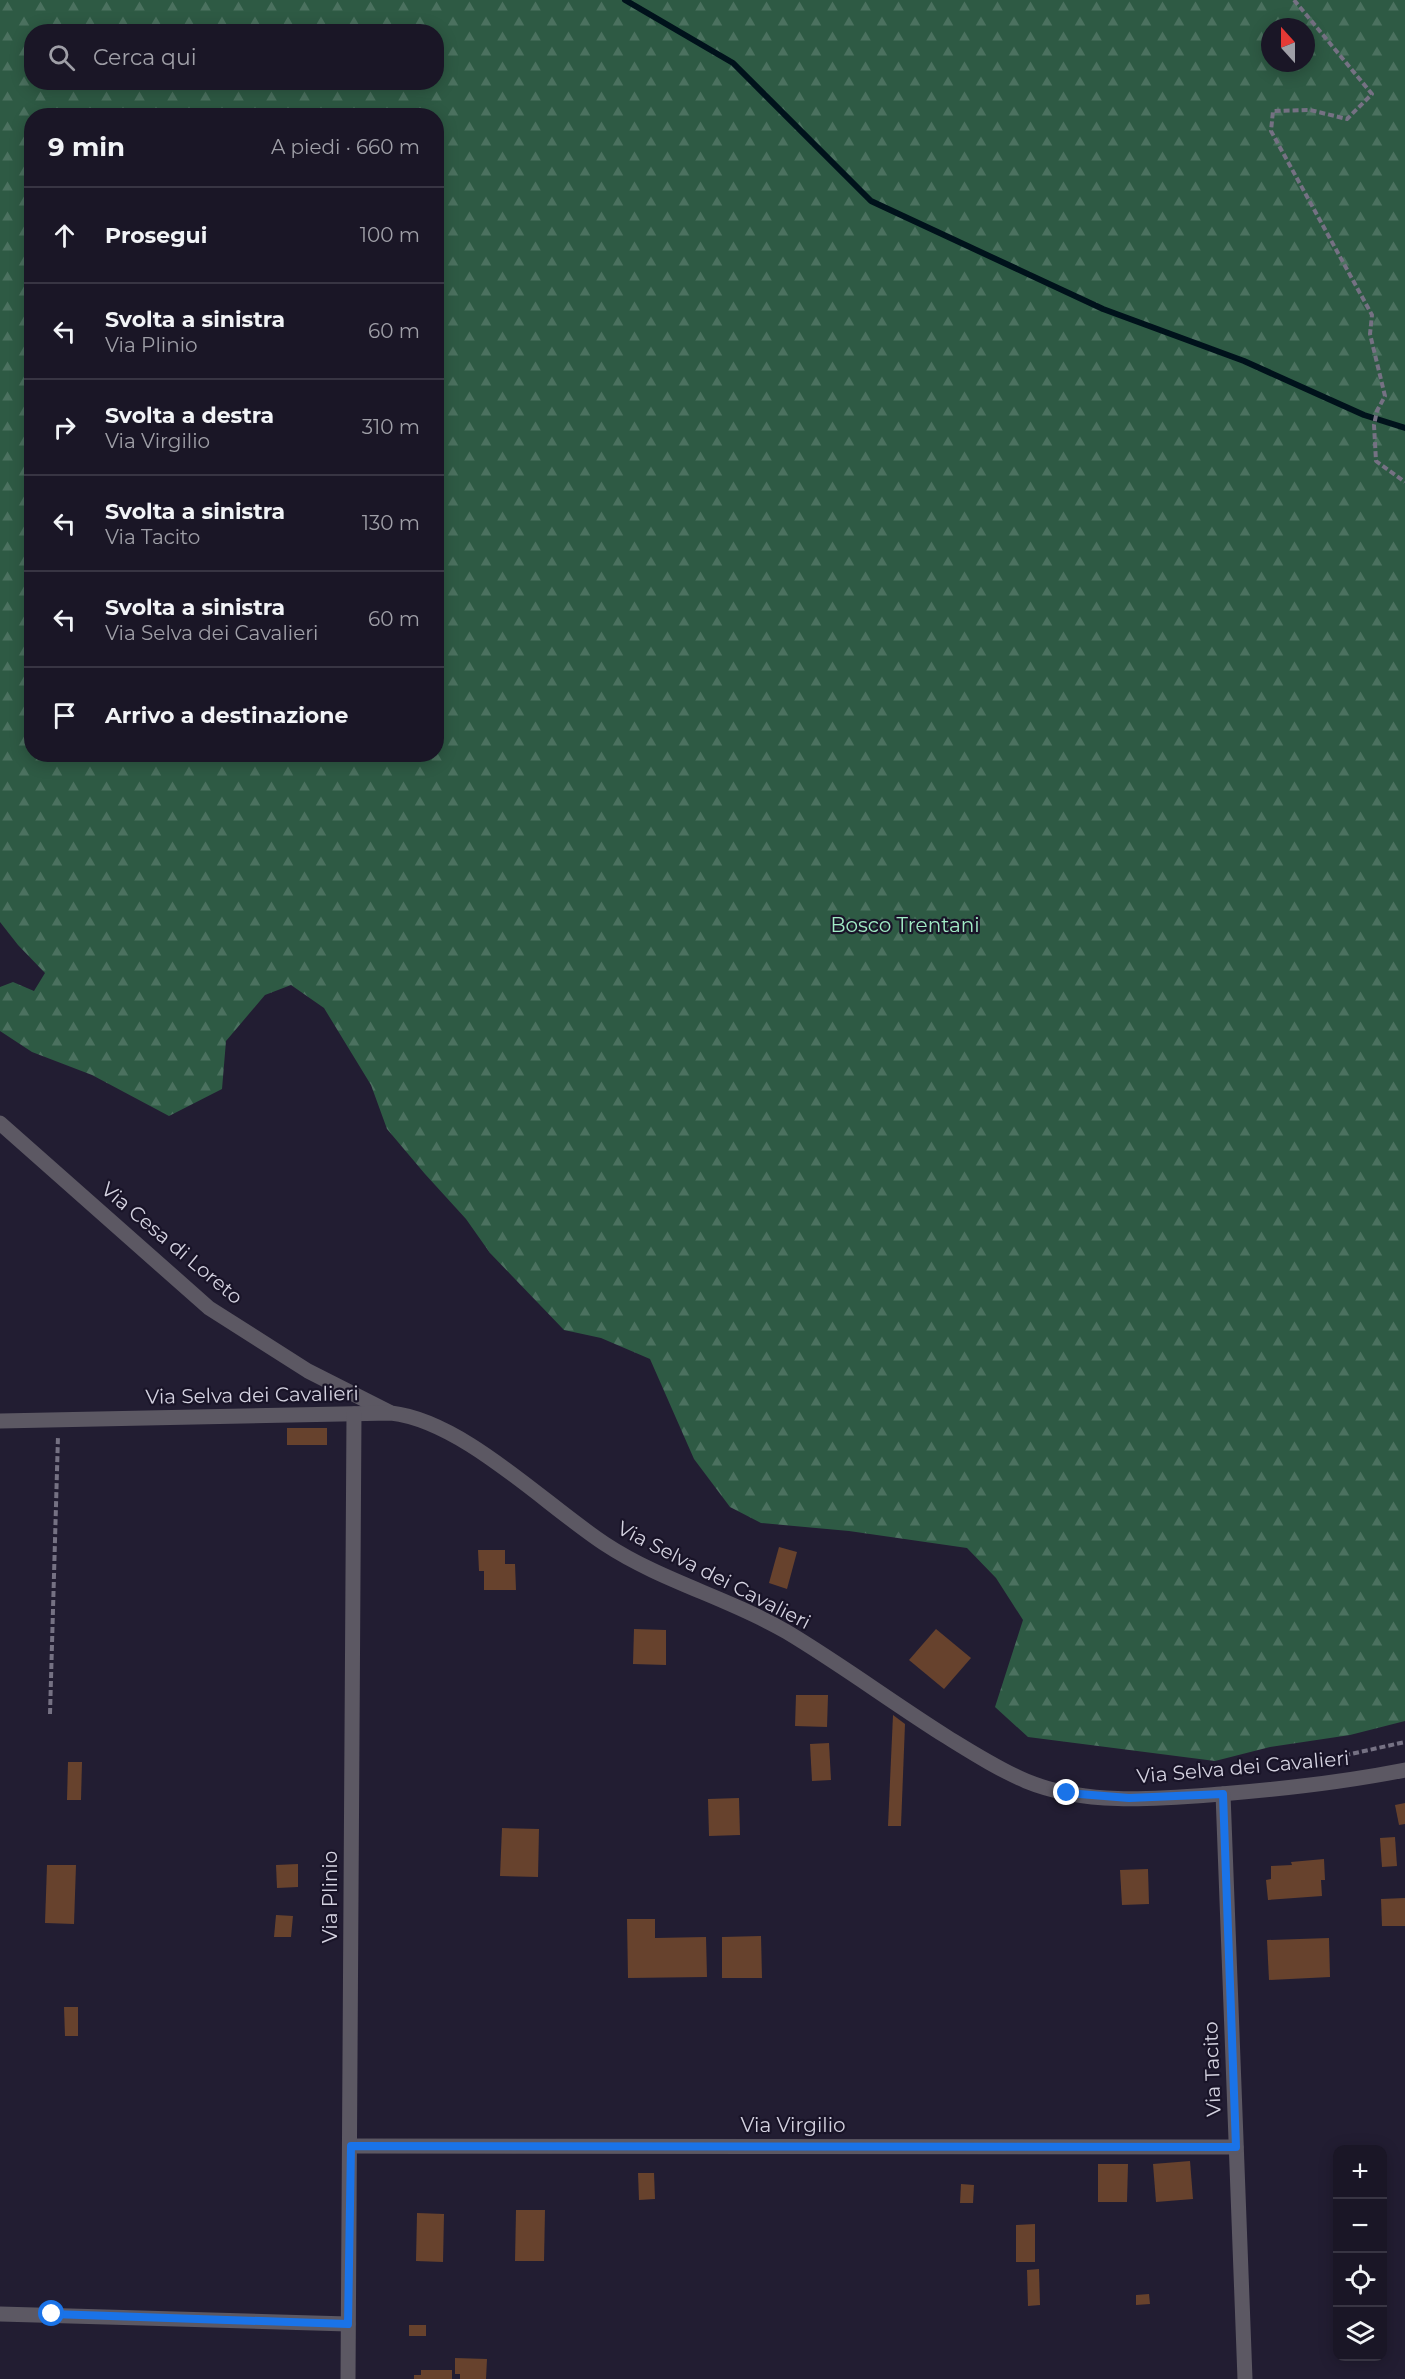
<!DOCTYPE html>
<html lang="it">
<head>
<meta charset="utf-8">
<style>
	:root { --surface:#1a1626; --page:#231f2e; --text:#f1f3f6; --muted:#9f9fa7; --line:#383543 }
	body { margin:0; font-family:Montserrat,sans-serif; background:var(--page); color:var(--text) }
	.controls { position:absolute; right:18px; bottom:18px; display:grid; overflow:hidden; border-radius:12px; box-shadow:0 3px 15px #0003 }
	.controls button { width:54px; height:54px; display:grid; place-items:center; padding:0; border:0; border-bottom:2px solid var(--line); background:var(--surface); color:var(--text); font:30px sans-serif }
	.compass { position:absolute; left:1261px; top:18px; width:54px; height:54px; border-radius:50%; background:var(--surface); box-shadow:0 3px 15px #0003; rotate:339deg }
	.stop { position:absolute; width:18px; height:18px; margin:-14px; border:4px solid #1a73e8; border-radius:50%; background:#fff }
	.stop.end { background:#1a73e8; border-color:#fff; box-shadow:0 2px 6px #0008 }
	.list { margin:0; padding:0; list-style:none }
	h2 { display:flex; justify-content:space-between; align-items:center; height:78px; margin:0; padding:0 24px; font-size:26px }
	h2 small { font-size:20px; font-weight:400; color:var(--muted) }
	.list li { display:grid; grid-template-columns:39px 1fr auto; gap:18px; align-items:center; box-sizing:border-box; height:96px; padding:0 24px; border-top:2px solid var(--line) }
	.list b { display:block; font-size:22px; white-space:nowrap }
	.list p { margin:0; font-size:20px; white-space:nowrap; color:var(--muted) }
	.list em { font-size:20px; font-style:normal; color:var(--muted) }
	.icon { flex:none; width:33px; height:33px; fill:none; stroke:currentColor; stroke-width:2; stroke-linecap:round; stroke-linejoin:round }
	.map { position:relative; flex:none; width:1405px; height:2379px; overflow:hidden }
	.search { position:absolute; background:var(--surface); box-shadow:0 3px 15px #0003; left:24px; top:24px; width:420px; height:66px; display:flex; align-items:center; gap:15px; box-sizing:border-box; padding:0 21px; border-radius:24px; color:var(--muted); font-size:22px }
	.panel { position:absolute; background:var(--surface); box-shadow:0 3px 15px #0003; left:24px; top:108px; width:420px; height:654px; border-radius:24px }
	.map>svg:first-child { display:block }
	.forest { fill:url(#forest-firs); fill-rule:evenodd }
	.lines { fill:none; stroke-linecap:round; stroke-linejoin:round }
	.stream { stroke:#00121b; stroke-width:6 }
	.building { fill:#67422d }
	.path { stroke:#757183; stroke-width:4; stroke-dasharray:6 3; stroke-linecap:butt }
	.minor { stroke:#5c5863; stroke-width:15 }
	.route { stroke:#1a73e8; stroke-width:8 }
	.labels { text-anchor:middle; stroke-width:4.5; stroke-linejoin:round; paint-order:stroke }
	.park-label { font-size:20px; fill:#a2ecc6; stroke:#191428 }
	.street-label { font-size:20px; fill:#d4d2e0; stroke:#191428 }
</style>
</head>
<body>
<div class="map">
<svg width="1405" height="2379" viewBox="0 0 1405 2379">
	<defs>
		<pattern id="forest-firs" width="22" height="20" patternUnits="userSpaceOnUse" patternTransform="scale(1.5)"><rect width="22" height="20" fill="#2e5a44"/><path d="M5 1l3.5 6h-7zM16 11l3.5 6h-7z" fill="#4b715f"/></pattern>
	</defs>
	<rect width="100%" height="100%" fill="#221d32"/>
	<path class="forest" d="M0,0H1405V1721L1350,1735L1270,1747L1215,1761L1028,1737L995,1707L1023,1620L996,1578L967,1548L849,1531L761,1523L730,1507L694,1459L650,1359L601,1338L564,1330L490,1253L466,1219L425,1174L387,1129L371,1085L324,1008L291,985L265,995L226,1041L222,1089L169,1116L92,1075L32,1052L0,1031V987L13,982L34,991L45,973L18,945L0,922ZM1270,27H1306V63H1270ZM32,32H436V82H32ZM32,116H436V754H32Z"/>
	<g class="lines">
		<polyline class="stream" points="625,0 733,63 871,201 1103,309 1244,361 1364,415 1405,428"/>
	</g>
	<g class="building">
		<rect x="287" y="1428" width="40" height="17"/>
		<polygon points="779,1547 797,1552 787,1589 769,1583"/>
		<polygon points="478,1550 505,1550 505,1564 515,1564 516,1590 484,1590 484,1571 479,1571"/>
		<polygon points="634,1629 666,1630 666,1665 633,1664"/>
		<polygon points="936,1629 971,1658 944,1689 909,1660"/>
		<polygon points="796,1695 828,1695 827,1727 795,1726"/>
		<polygon points="893,1715 905,1724 901,1826 888,1826"/>
		<polygon points="829,1743 831,1780 812,1781 810,1744"/>
		<polygon points="68,1762 82,1762 81,1800 67,1800"/>
		<polygon points="739,1798 740,1835 709,1836 708,1799"/>
		<polygon points="1405,1803 1405,1824 1399,1825 1395,1805"/>
		<polygon points="502,1828 539,1829 538,1877 500,1876"/>
		<polygon points="1395,1837 1397,1866 1382,1867 1380,1838"/>
		<polygon points="1324,1859 1325,1880 1321,1880 1322,1896 1268,1900 1266,1880 1271,1879 1271,1866 1292,1865 1291,1862"/>
		<polygon points="298,1864 298,1887 277,1888 276,1865"/>
		<polygon points="47,1865 76,1865 74,1924 45,1923"/>
		<polygon points="1148,1869 1149,1904 1122,1905 1120,1870"/>
		<polygon points="1405,1898 1405,1926 1382,1926 1381,1899"/>
		<polygon points="276,1915 293,1916 291,1937 274,1937"/>
		<polygon points="627,1919 655,1919 655,1938 706,1937 707,1977 628,1978"/>
		<polygon points="761,1936 762,1978 722,1978 722,1937"/>
		<polygon points="1329,1938 1330,1977 1269,1980 1267,1940"/>
		<polygon points="64,2007 78,2007 78,2036 65,2036"/>
		<polygon points="1190,2161 1193,2199 1156,2202 1153,2164"/>
		<polygon points="1098,2164 1128,2164 1127,2202 1098,2202"/>
		<polygon points="638,2173 654,2173 655,2199 639,2200"/>
		<polygon points="961,2184 974,2185 973,2203 960,2203"/>
		<polygon points="516,2210 545,2210 544,2261 515,2261"/>
		<polygon points="417,2213 444,2214 443,2262 416,2261"/>
		<polygon points="1035,2224 1035,2262 1016,2262 1016,2225"/>
		<polygon points="1039,2269 1040,2305 1028,2306 1027,2270"/>
		<polygon points="1149,2294 1150,2304 1136,2305 1136,2295"/>
		<rect x="409" y="2325" width="17" height="11"/>
		<polygon points="455,2358 487,2359 486,2379 460,2379 460,2374 455,2374"/>
		<polygon points="421,2370 452,2370 452,2379 414,2379 414,2375 421,2375"/>
	</g>
	<g class="lines">
		<g class="path">
			<polyline points="1294,0 1372,94 1347,119 1310,110 1273,111 1271,131 1372,315 1370,334 1385,396 1377,411 1374,425 1376,461 1405,482"/>
			<polyline points="50,1714 58,1436"/>
			<polyline points="1274,1771 1405,1742"/>
		</g>
		<g class="minor">
			<polyline points="0,1123 209,1308 308,1371 389,1412"/>
			<path d="M0,1421L391,1413C463,1421 544,1504 605,1544C661,1581 729,1598 787,1632C842,1665 893,1703 947,1737C973,1753 998,1769 1026,1781C1087,1806 1157,1799 1221,1794C1283,1789 1344,1782 1405,1770"/>
			<polyline points="1223,1794 1245,2379"/>
			<polyline points="351,2146 1236,2147"/>
			<polyline points="0,2314 348,2324"/>
			<polyline points="348,2379 354,1414"/>
		</g>
	</g>
	<g class="lines">
		<polyline class="route" points="52,2314 348,2324 351,2146 1236,2147 1223,1794 1129,1798 1067,1793"/>
	</g>
	<g class="labels">
		<g class="park-label">
			<text x="905" y="932">Bosco Trentani</text>
		</g>
		<g class="street-label">
			<text transform="translate(172 1243) rotate(40)" y="7">Via Cesa di Loreto</text>
			<text transform="translate(252 1395) rotate(-1)" y="7">Via Selva dei Cavalieri</text>
			<text transform="translate(714 1575) rotate(27)" y="7">Via Selva dei Cavalieri</text>
			<text transform="translate(1243 1767) rotate(-5)" y="7">Via Selva dei Cavalieri</text>
			<text transform="translate(330 1897) rotate(-90)" y="7">Via Plinio</text>
			<text transform="translate(1212 2069) rotate(-92)" y="7">Via Tacito</text>
			<text x="793" y="2132">Via Virgilio</text>
		</g>
	</g>
</svg>
<div class="controls">
<button>+</button>
<button>−</button>
<button><svg class="icon" aria-label="locate" viewBox="0 0 24 24"><circle cx="12" cy="12" r="6"/><path d="M12 2v4M12 18v4M2 12h4M18 12h4"/></svg></button>
<button><svg class="icon" aria-label="layers" viewBox="0 0 24 24"><path d="M12 4l9 5-9 5-9-5zM3 14l9 5 9-5"/></svg></button>
</div>
<svg class="compass" viewBox="-18 -18 36 36"><path d="M0-13l5 13h-10z" fill="#e53935"/><path d="M0 13l5-13h-10z" fill="#9f9fa7"/></svg>
<div class="stop" style="left:52px;top:2314px"></div>
<div class="stop end" style="left:1067px;top:1793px"></div>
<div class="search"><svg class="icon" aria-label="search" viewBox="0 0 24 24"><circle cx="10" cy="10" r="6"/><path d="M15 15l6 6"/></svg>Cerca qui</div>
<section class="panel">
<h2>9 min<small>A piedi · 660 m</small></h2>
<ul class="list">
<li><svg class="icon" aria-label="ahead" viewBox="0 0 24 24"><path d="M12 20V5M6 11l6-6 6 6"/></svg><div><b>Prosegui</b></div><em>100 m</em></li>
<li><svg class="icon" aria-label="left" viewBox="0 0 24 24"><path d="M17 20v-9H6M10 6l-5 5 5 5"/></svg><div><b>Svolta a sinistra</b><p>Via Plinio</p></div><em>60 m</em></li>
<li><svg class="icon" aria-label="right" viewBox="0 0 24 24"><path d="M7 20v-9h11M14 6l5 5-5 5"/></svg><div><b>Svolta a destra</b><p>Via Virgilio</p></div><em>310 m</em></li>
<li><svg class="icon" aria-label="left" viewBox="0 0 24 24"><path d="M17 20v-9H6M10 6l-5 5 5 5"/></svg><div><b>Svolta a sinistra</b><p>Via Tacito</p></div><em>130 m</em></li>
<li><svg class="icon" aria-label="left" viewBox="0 0 24 24"><path d="M17 20v-9H6M10 6l-5 5 5 5"/></svg><div><b>Svolta a sinistra</b><p>Via Selva dei Cavalieri</p></div><em>60 m</em></li>
<li><svg class="icon" aria-label="arrive" viewBox="0 0 24 24"><path d="M6 21V4h12l-3 4 3 4H6"/></svg><div><b>Arrivo a destinazione</b></div></li>
</ul>
</section>
</div>
</body>
</html>
